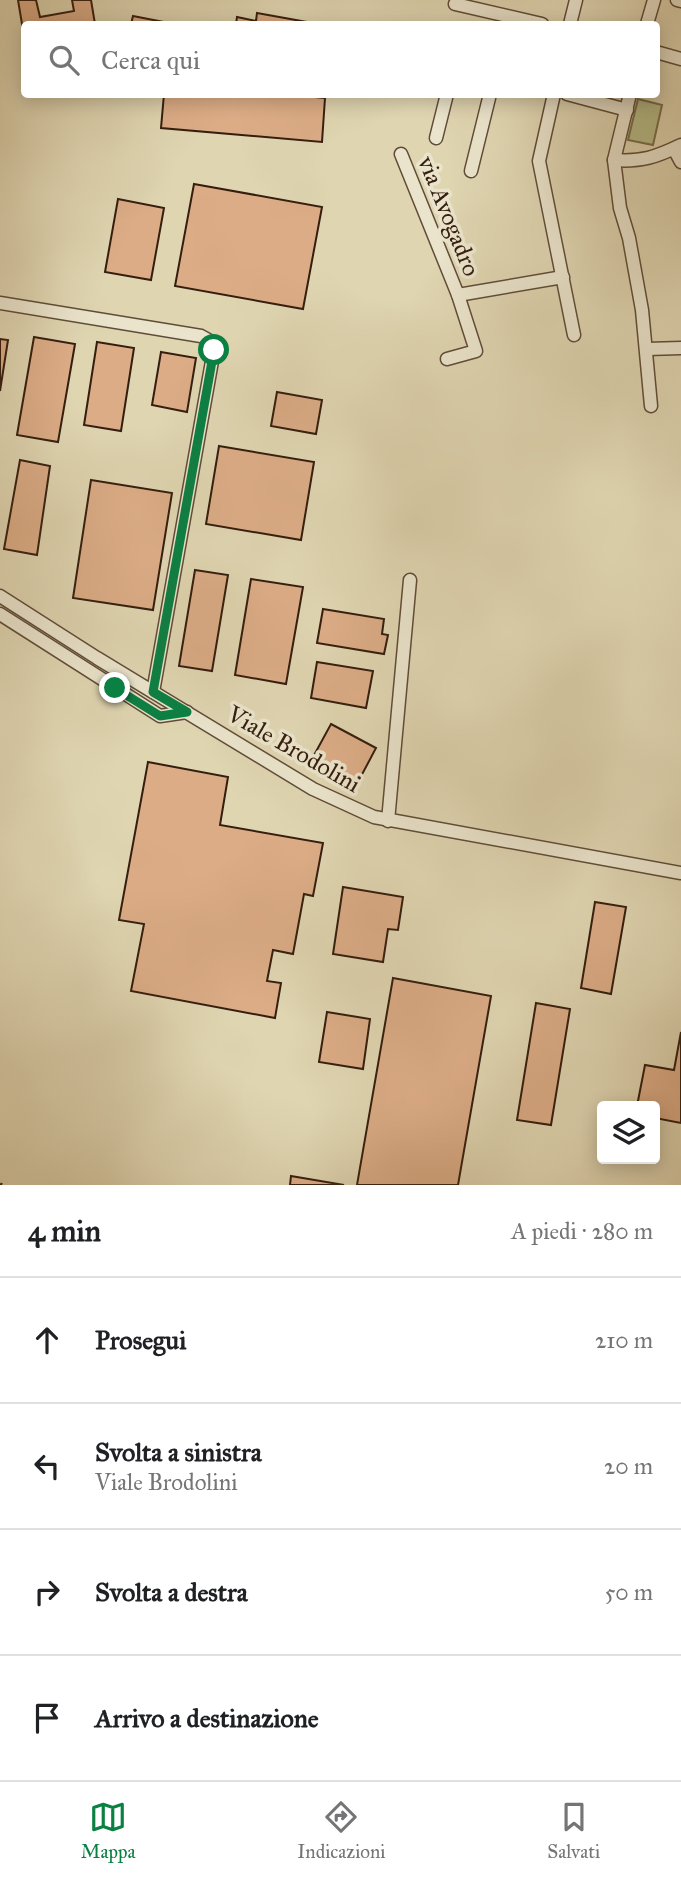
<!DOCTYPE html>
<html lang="it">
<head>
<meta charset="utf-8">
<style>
	:root { --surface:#fff; --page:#f2f2f2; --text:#202124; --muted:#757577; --line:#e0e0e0; --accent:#0b8043 }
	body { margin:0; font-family:"IM FELL Great Primer",serif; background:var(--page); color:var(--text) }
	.controls { position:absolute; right:21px; bottom:21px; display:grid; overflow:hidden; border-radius:7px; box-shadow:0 4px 18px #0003 }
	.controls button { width:63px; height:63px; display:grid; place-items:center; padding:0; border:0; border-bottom:2px solid var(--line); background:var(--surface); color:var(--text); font:35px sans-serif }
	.stop { position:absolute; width:21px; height:21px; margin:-16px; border:5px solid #0b8043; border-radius:50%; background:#fff }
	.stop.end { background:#0b8043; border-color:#fff; box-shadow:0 2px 7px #0008 }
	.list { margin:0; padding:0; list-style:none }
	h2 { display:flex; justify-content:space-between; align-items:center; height:91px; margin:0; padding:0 28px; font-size:30px }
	h2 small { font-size:23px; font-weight:400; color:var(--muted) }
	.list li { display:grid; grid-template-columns:46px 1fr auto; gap:21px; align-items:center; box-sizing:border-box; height:126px; padding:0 28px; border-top:2px solid var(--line) }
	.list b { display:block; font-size:26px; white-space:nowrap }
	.list p { margin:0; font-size:23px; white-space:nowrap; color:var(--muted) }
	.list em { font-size:23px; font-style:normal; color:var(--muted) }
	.icon { flex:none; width:38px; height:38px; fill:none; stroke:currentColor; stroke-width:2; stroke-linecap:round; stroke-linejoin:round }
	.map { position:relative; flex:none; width:681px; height:1185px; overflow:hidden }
	.search { position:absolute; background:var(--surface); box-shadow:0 4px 18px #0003; left:21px; right:21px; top:21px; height:77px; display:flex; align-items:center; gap:18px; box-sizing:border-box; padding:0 24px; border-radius:7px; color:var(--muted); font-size:26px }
	.sheet { height:595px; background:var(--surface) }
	nav { display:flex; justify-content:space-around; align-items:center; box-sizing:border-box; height:98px; border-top:2px solid var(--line); background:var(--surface); font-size:19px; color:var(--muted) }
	nav a { display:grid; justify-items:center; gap:4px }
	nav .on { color:var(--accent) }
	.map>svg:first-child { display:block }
	.green { fill:#b6bc89; stroke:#766d4c; stroke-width:2 }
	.building { fill:#dbac86; stroke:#351e0f; stroke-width:2 }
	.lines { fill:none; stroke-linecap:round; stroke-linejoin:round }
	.minor-casing { stroke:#604c38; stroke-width:15 }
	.minor { stroke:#eae4cc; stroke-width:12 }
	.rail { stroke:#351e0f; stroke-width:3.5; stroke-dasharray:12 12; stroke-linecap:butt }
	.route { stroke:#0b8043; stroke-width:9 }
	.labels { text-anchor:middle; stroke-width:7; stroke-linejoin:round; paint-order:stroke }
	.street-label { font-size:24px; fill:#351e0f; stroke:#eae4cc }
</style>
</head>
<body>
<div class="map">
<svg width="681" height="1185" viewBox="0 0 681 1185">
	<rect width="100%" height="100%" fill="#dfd5b1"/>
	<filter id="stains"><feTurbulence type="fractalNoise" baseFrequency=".00286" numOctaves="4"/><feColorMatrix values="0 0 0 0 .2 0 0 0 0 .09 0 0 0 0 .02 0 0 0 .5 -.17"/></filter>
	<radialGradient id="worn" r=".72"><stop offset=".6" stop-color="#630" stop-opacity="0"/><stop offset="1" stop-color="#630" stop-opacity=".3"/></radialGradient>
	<polygon class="green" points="638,99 662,105 653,145 628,140"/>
	<g class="building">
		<polygon points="18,0 36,0 40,17 74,11 72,0 91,0 95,24 24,24 24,36"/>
		<polygon points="257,13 318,24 236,24 237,17 256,21"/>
		<polygon points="133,16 174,24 131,24"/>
		<polygon points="164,94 284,94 325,98 322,142 161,128"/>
		<polygon points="194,184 322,207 303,309 175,286"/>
		<polygon points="118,199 164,208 151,280 105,272"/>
		<polygon points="34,337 75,344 58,442 17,435"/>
		<polygon points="0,339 8,340 0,391"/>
		<polygon points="97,342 134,348 121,431 84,425"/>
		<polygon points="161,352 196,358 187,412 152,405"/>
		<polygon points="277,392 322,400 316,434 271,426"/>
		<polygon points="219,446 314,462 301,540 206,524"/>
		<polygon points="20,460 50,466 37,555 4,549"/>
		<polygon points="91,480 172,493 153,610 73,598"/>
		<polygon points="195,570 228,575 212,671 179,666"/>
		<polygon points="251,579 303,587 286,684 235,675"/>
		<polygon points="323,609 384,619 382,634 388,635 384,654 317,643"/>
		<polygon points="317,662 373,671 366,708 311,698"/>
		<polygon points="331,724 376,748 358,782 313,757"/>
		<polygon points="148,762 228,777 220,825 323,843 313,896 304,894 293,954 273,950 267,981 281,983 275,1018 131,991 144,924 119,920"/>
		<polygon points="343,887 403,897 398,930 388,929 383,962 333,954"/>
		<polygon points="595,902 626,907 611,994 581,988"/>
		<polygon points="393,978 491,996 458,1185 357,1185"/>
		<polygon points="536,1003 570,1009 551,1125 517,1120"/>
		<polygon points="327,1012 370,1019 363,1069 319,1062"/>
		<polygon points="681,1032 681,1123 655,1118 655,1106 637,1106 645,1065 674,1070"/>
		<polygon points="291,1176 344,1185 290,1185"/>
	</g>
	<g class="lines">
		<defs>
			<g id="minor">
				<polyline points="677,0 681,1"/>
				<polyline points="455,4 542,24"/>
				<polyline points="570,24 576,0"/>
				<polyline points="647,24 654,0"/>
				<polyline points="656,52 681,59"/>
				<polyline points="554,94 539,161 574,335"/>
				<polyline points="567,94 627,110"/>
				<polyline points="630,94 614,160 620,208 629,238 642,310 651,406"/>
				<polyline points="436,138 447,94"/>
				<polyline points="674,149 681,162"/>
				<polyline points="401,154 458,295 563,277"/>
				<path d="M614,160C642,162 656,157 681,145"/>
				<polyline points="471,171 490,94"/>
				<polyline points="0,303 201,336 210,341 214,350 153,692"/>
				<polyline points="647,349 681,348"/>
				<polyline points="447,359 476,351 458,295"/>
				<polyline points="0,596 97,658 313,789 374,817 681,873"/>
				<polyline points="0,614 160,716 187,712"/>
				<polyline points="388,821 410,580"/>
			</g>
		</defs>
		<use href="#minor" class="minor-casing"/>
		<use href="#minor" class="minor"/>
		<polyline class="rail" points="0,1184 2,1185"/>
	</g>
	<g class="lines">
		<polyline class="route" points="115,688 160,716 187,712 153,692 214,350"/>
	</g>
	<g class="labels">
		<g class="street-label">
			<text transform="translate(449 216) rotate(68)" y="8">via Avogadro</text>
			<text transform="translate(294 749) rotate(30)" y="8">Viale Brodolini</text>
		</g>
	</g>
	<rect width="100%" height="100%" filter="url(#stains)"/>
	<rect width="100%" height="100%" fill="url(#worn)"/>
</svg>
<div class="controls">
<button><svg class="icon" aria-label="layers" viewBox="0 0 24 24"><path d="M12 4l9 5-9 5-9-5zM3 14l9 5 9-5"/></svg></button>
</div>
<div class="stop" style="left:214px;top:350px"></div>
<div class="stop end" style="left:115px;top:688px"></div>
<div class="search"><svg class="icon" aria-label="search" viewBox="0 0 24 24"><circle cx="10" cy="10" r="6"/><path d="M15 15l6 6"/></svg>Cerca qui</div>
</div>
<section class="sheet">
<h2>4 min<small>A piedi · 280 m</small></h2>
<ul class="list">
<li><svg class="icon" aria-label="ahead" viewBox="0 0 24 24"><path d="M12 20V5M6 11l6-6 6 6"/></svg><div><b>Prosegui</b></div><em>210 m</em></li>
<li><svg class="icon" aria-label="left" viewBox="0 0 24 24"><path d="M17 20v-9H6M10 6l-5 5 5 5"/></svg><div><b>Svolta a sinistra</b><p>Viale Brodolini</p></div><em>20 m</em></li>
<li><svg class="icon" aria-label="right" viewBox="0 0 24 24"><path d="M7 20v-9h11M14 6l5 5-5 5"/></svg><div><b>Svolta a destra</b></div><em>50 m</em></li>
<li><svg class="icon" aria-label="arrive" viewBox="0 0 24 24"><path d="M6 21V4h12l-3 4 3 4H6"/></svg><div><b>Arrivo a destinazione</b></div></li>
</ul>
</section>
<nav>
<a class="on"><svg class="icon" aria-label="map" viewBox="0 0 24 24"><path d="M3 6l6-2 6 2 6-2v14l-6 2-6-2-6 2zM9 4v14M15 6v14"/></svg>Mappa</a>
<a><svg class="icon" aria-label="directions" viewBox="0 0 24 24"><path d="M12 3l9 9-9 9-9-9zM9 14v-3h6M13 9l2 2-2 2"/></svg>Indicazioni</a>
<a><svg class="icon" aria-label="saved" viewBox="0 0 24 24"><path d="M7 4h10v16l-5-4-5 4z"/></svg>Salvati</a>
</nav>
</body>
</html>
